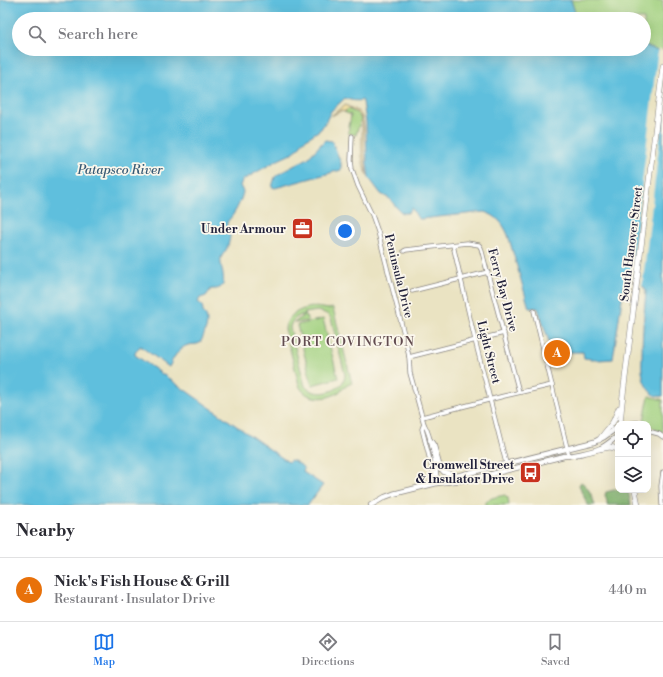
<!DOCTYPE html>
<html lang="en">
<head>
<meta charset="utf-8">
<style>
	:root { --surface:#fff; --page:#f7f7f7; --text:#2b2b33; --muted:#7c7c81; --line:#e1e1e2; --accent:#1a73e8 }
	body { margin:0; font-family:"Libre Bodoni",serif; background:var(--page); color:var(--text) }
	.controls { position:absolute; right:12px; bottom:12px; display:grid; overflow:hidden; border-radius:8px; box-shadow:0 4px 16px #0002 }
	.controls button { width:36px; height:36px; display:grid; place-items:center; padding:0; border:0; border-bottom:1px solid var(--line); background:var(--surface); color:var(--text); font:20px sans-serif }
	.you { position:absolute; left:345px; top:231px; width:14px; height:14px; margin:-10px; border:3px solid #fff; border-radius:50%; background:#1a73e8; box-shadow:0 0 0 6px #1a73e833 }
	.badge { display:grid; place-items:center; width:26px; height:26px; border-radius:50%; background:var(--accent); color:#fff; font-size:13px; font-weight:700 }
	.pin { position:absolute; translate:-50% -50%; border:2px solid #fff; box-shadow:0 1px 4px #0006 }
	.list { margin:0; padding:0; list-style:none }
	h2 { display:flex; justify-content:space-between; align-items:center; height:52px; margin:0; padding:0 16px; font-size:17px }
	h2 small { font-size:13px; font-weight:400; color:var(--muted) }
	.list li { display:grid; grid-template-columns:26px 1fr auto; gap:12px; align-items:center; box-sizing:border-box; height:64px; padding:0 16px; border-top:1px solid var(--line) }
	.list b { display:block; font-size:15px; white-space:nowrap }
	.list p { margin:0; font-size:13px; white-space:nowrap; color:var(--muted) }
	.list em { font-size:13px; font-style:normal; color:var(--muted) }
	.icon { flex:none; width:22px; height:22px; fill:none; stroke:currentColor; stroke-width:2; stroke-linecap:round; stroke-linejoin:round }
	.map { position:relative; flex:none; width:663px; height:505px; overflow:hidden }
	.search { position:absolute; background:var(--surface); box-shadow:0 4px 16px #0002; left:12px; right:12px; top:12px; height:44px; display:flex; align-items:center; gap:10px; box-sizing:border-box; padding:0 14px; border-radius:22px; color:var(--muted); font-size:15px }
	.sheet { height:116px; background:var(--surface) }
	nav { display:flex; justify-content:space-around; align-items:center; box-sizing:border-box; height:56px; border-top:1px solid var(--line); background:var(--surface); font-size:11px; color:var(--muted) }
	nav a { display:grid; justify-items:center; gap:2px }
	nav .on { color:var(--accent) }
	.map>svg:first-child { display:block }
	.green { fill:#a0d07e; stroke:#61795c; fill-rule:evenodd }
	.forest { fill:#80b26d; stroke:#516a54 }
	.sand { fill:#eeda9e; stroke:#887e6c }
	.water { fill:#5fbfdd; stroke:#40708c }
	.pier { fill:#eae3c2 }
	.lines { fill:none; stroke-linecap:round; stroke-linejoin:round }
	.street-casing { stroke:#86827e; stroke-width:5 }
	.secondary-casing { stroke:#86827e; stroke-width:6 }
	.primary-casing { stroke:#86827e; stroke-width:6 }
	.street { stroke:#fff; stroke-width:3.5 }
	.secondary { stroke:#fff; stroke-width:4.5 }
	.primary { stroke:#fff; stroke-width:5 }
	.labels { text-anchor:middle; stroke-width:3.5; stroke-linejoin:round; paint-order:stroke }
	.poi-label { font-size:12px; font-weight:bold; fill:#22223b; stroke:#fbf7ec; text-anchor:end }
	.street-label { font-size:12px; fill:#22223b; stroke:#fbf7ec }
	.water-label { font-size:13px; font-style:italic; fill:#375974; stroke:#fbf7ec }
	.neighbourhood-label { font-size:13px; letter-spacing:1px; fill:#624c50; stroke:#fbf7ec }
</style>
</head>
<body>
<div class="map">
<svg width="663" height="505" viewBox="0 0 663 505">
	<rect width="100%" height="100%" fill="#fbf7ec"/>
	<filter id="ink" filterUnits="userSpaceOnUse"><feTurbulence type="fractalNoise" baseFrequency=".025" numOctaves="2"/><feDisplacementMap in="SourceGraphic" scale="8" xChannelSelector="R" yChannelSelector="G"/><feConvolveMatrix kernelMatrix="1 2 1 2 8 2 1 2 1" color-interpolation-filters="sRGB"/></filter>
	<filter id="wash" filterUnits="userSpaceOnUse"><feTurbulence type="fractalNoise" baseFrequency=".012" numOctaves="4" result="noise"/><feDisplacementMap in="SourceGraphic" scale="16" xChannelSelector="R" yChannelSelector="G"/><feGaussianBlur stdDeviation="0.9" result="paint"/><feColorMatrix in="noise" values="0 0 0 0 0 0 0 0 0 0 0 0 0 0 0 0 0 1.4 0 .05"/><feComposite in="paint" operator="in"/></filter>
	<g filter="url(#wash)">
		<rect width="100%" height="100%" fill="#eae3c2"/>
		<g class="green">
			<polygon points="571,0 663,0 663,53 650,48 644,44 644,19 577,19"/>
			<polygon points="348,109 357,113 361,119 356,135 348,133 351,115 344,112"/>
			<path d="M313,307C320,307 327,310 333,308L352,383C345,385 342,391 336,394C324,400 305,400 299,385L285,329C286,315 301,308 313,307ZM317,311C322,312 327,313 331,318L345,375C344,392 315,399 305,386L290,328C291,320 297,316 305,314L294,323L308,321L305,313Z"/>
			<polygon points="323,319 338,378 312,385 297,325"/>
			<polygon points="649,396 663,400 663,432 654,429 648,422 644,420"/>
			<path d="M505,495L508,498L509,505H485C487,497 497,497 505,495Z"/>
		</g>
		<g class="forest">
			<path d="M581,482C589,487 592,496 595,505H588L581,491L579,485Z"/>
			<polygon points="618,489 618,490 628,490 631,505 608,505 605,495 606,492"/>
		</g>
		<path class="sand" d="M345,105C350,108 355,108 359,112C367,121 363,141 364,152C365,160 366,167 367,175C361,162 361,147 362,134C362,127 363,120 359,115C356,111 352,110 348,109L344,112L341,111L331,116Z"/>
		<g class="water">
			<path d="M0,0H571L577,19H19V49H644V44L650,48L663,53V396C652,399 644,385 643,376C641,370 642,363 642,357C642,335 644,313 646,291L644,287C638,285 630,281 624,285L613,359L598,360L584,358L583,352H566L561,347L551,348L538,308H529L508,235C503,223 496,215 484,212L420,219L417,217L412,208L409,212L407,213H403L400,211L396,207L390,199L381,194L369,178L367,163L366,122L363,102L362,100C358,102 349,100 345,98L331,111L326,121L321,129L302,142L299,148L291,154L276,161L243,180L240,185L241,188L243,191C243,196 237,209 234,213C232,217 228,220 227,223C226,228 230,231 230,235C230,240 228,246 226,250C224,253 222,255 221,258C219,269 233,291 211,289L206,296L200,298L198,302L202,305L203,312C211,319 205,334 200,343C196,345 192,344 188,345C178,348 173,359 169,367L140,346L135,353V355L288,462L291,460C295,461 302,465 304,469L303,472L323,485L308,505H0Z"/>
			<polygon points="325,140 332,141 341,163 341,170 275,188 272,187 275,177 277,175 308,158"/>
		</g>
		<polygon class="pier" points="658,49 663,51 663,113 642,288 630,285"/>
	</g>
	<g filter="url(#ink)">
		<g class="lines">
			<defs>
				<g id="street">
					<path d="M352,136L351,160L352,169L358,186L372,215L378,232L406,342L409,357L410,373L424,424C431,435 437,469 437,483"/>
					<polyline points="453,245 475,340 506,463"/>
					<polyline points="404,251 406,250 467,243 479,245 481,248 519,392"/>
					<polyline points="412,291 488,272"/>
					<polyline points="534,311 569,456"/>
					<polyline points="409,357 504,333"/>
					<polyline points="422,417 504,396 552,385"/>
					<polyline points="424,424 422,429 434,476 437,481"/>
					<polyline points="648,431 659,434 663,437"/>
					<polyline points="662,505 661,486 663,472"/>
				</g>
				<g id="secondary">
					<polyline points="629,424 638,423 642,424"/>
					<polyline points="430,440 434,446 440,468 444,472 456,476"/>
					<polyline points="439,482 444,479 594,442 604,437 618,427"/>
					<path d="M371,505L385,497L393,494L437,483L472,479L564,456C572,456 590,452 599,449C606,446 612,440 618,436"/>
				</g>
				<g id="primary">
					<polyline points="620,424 622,403 663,66"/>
					<polyline points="648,433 648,431"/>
					<polyline points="599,440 613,422 619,408"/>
					<polyline points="599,449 610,447 618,449"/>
					<polyline points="635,490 638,505"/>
				</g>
			</defs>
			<use href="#street" class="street-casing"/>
			<use href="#secondary" class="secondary-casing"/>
			<use href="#primary" class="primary-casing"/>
			<use href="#street" class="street"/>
			<use href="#secondary" class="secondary"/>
			<use href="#primary" class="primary"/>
		</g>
	</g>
	<defs>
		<symbol id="office-square" viewBox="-11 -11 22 22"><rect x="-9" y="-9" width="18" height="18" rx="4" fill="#c8321e" stroke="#fbf7ec"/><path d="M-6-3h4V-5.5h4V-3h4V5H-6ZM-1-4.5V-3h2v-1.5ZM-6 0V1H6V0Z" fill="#fff"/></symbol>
		<symbol id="bus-square" viewBox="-11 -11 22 22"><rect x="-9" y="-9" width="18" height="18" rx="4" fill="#c8321e" stroke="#fbf7ec"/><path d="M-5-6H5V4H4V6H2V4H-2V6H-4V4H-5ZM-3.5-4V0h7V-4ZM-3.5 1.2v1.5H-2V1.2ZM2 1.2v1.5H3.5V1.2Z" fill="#fff"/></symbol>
	</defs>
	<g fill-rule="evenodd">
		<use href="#office-square" x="290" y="216" width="25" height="25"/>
		<use href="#bus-square" x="518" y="460" width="25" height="25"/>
	</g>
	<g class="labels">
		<g class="poi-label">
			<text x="286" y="233">Under Armour</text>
			<text x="514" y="469">Cromwell Street<tspan x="514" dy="14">&amp; Insulator Drive</tspan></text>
		</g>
		<g class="street-label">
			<text transform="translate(631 244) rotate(-83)" y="4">South Hanover Street</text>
			<text transform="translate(399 276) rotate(76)" y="4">Peninsula Drive</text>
			<text transform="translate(503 290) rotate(75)" y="4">Ferry Bay Drive</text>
			<text transform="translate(489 352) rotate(76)" y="4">Light Street</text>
		</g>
		<g class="water-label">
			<text x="120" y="174">Patapsco River</text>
		</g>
		<g class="neighbourhood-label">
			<text x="348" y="346">PORT COVINGTON</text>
		</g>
	</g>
</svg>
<div class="controls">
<button><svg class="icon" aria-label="locate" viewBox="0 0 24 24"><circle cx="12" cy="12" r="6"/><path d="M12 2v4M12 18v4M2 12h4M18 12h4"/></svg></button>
<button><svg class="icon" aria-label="layers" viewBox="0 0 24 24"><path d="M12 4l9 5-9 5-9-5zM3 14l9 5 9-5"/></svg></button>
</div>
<div class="you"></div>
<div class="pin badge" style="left:557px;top:353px;background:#e8710a">A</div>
<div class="search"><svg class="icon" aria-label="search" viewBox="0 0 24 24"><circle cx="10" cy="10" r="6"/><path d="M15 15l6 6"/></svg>Search here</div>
</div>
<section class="sheet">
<h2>Nearby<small></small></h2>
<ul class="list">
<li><span class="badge" style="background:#e8710a">A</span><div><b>Nick's Fish House &amp; Grill</b><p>Restaurant · Insulator Drive</p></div><em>440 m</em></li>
</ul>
</section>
<nav>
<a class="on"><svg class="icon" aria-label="map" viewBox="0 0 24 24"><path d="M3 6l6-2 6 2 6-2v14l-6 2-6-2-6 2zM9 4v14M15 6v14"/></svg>Map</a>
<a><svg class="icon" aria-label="directions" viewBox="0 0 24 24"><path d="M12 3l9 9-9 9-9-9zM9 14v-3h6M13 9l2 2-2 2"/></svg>Directions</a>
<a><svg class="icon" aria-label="saved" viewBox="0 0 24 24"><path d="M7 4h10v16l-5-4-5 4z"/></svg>Saved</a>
</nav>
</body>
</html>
